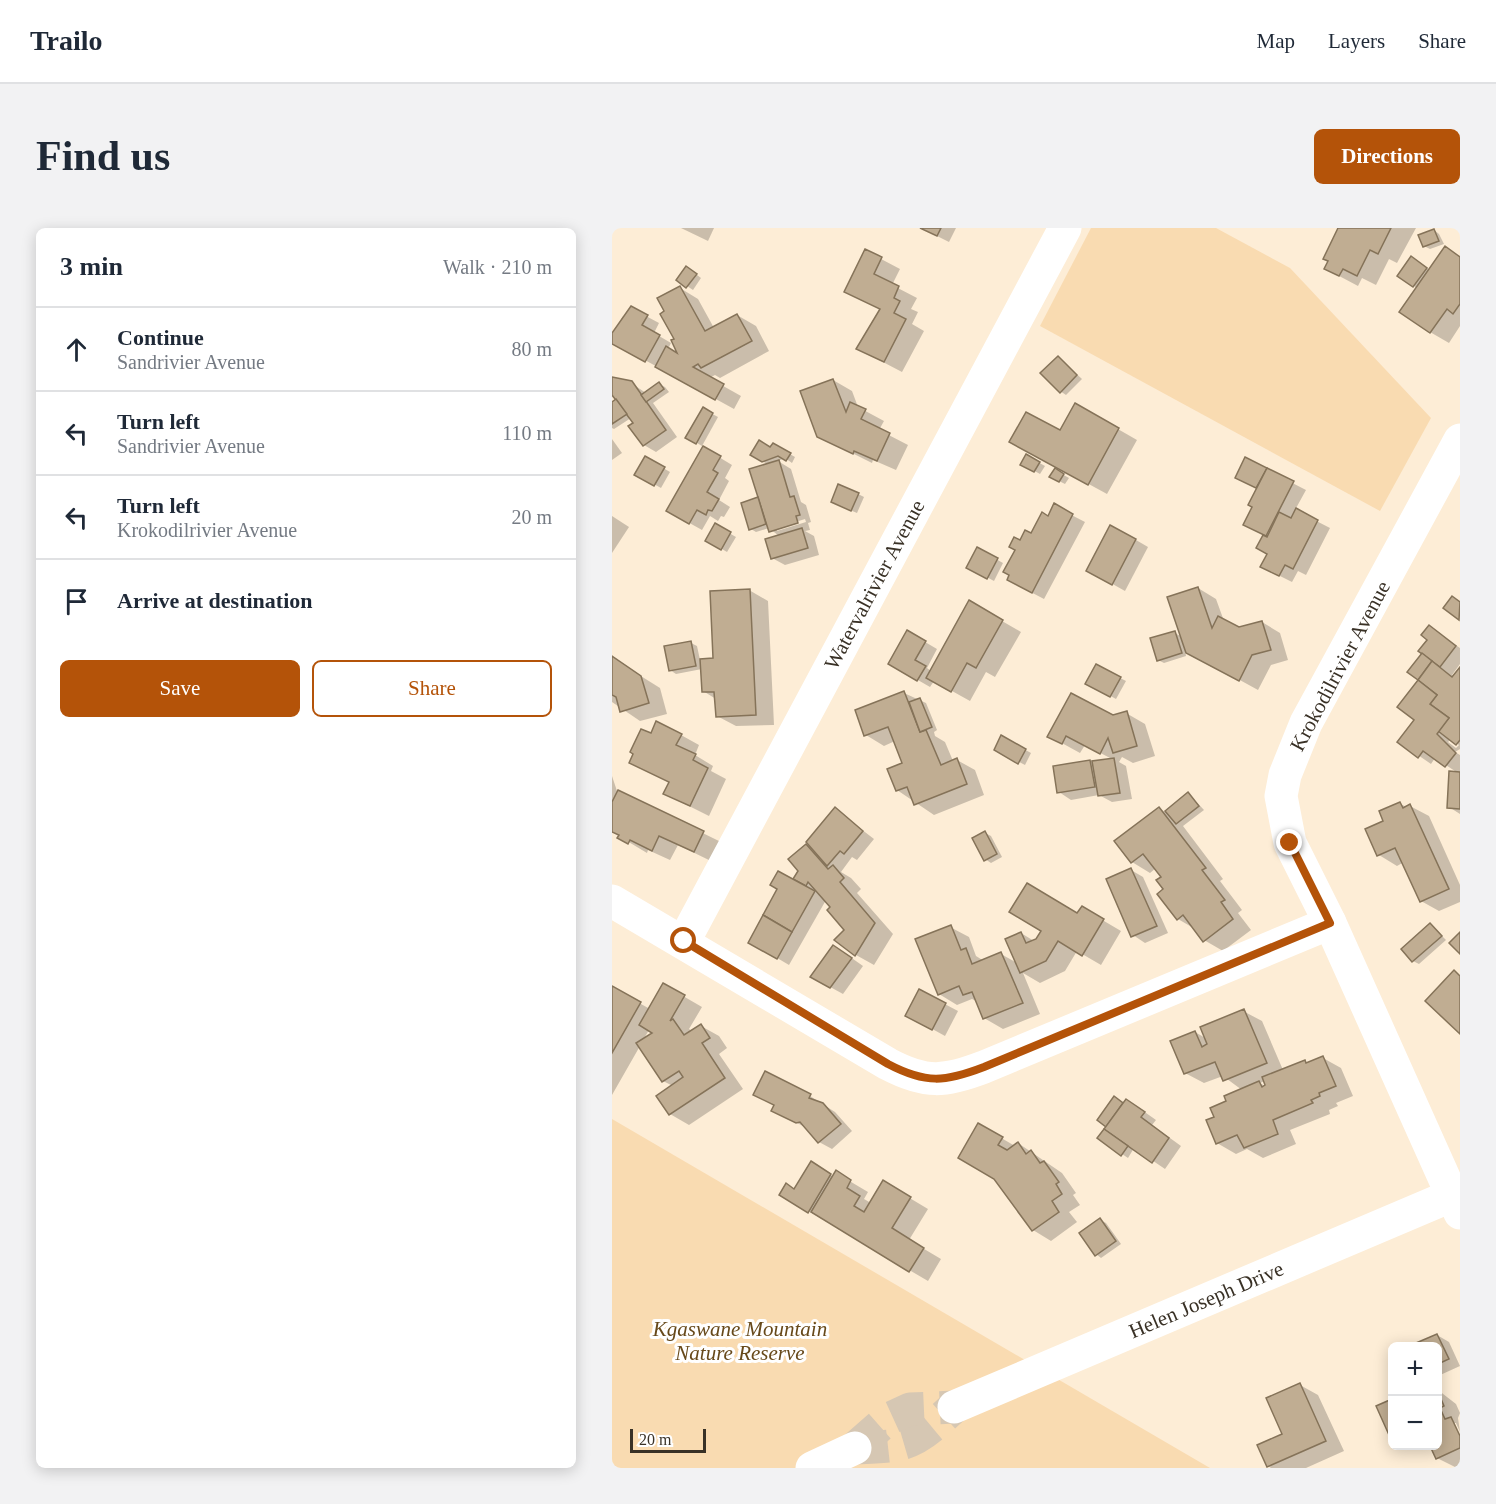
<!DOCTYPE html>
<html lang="en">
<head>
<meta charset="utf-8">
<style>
	:root { --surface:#fff; --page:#f2f2f3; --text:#1f2937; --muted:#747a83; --line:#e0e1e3; --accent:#b45309 }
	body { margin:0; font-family:Georgia,serif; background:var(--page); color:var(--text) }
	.controls { position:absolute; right:18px; bottom:18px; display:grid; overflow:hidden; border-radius:9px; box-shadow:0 3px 15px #0003 }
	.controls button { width:54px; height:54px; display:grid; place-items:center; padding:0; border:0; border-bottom:2px solid var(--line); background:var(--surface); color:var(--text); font:30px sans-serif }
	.scale { position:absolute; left:18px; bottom:15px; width:76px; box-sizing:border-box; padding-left:6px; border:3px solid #393126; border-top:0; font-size:16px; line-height:21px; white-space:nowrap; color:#393126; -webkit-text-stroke:4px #fff; paint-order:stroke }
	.stop { position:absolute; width:18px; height:18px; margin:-14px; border:4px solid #b45309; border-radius:50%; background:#fff }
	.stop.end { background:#b45309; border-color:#fff; box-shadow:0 2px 6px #0008 }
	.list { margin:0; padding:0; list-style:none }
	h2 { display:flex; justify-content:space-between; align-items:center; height:78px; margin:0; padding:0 24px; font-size:26px }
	h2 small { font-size:20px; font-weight:400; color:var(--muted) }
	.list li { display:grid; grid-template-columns:39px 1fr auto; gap:18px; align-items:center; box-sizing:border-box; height:84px; padding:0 24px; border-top:2px solid var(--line) }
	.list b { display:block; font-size:22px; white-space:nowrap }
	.list p { margin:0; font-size:20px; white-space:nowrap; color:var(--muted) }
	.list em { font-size:20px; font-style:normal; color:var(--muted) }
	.actions { display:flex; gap:12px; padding:18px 24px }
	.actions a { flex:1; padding:14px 0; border:2px solid var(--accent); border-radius:9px; text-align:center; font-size:21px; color:var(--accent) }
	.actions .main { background:var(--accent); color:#fff }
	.icon { flex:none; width:33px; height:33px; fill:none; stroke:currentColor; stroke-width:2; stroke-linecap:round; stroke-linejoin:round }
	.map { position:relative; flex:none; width:848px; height:1240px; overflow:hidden; border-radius:9px }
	header { display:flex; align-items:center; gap:36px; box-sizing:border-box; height:84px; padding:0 30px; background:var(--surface); border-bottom:2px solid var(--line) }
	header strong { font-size:28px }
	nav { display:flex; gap:33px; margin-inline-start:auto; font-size:21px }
	.intro { display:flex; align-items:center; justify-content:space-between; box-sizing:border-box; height:144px; padding:0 36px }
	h1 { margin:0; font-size:42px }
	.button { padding:15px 27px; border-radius:9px; background:var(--accent); color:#fff; font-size:21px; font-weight:700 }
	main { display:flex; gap:36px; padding:0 36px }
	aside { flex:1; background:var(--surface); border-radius:9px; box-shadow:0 3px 15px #0003 }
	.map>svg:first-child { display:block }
	.green { fill:#f9dbb1 }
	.shadow { fill:#0003; fill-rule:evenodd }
	.building { fill:#c0ad92; stroke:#857359; stroke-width:1.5 }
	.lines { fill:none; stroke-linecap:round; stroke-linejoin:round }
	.minor-tunnel { stroke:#d6c7b3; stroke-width:33; stroke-dasharray:33 16; stroke-linecap:butt }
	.minor { stroke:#fff; stroke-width:33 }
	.route { stroke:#b45309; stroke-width:8 }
	.labels { text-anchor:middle; stroke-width:6; stroke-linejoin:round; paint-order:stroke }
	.street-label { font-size:21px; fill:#393126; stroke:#fff }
	.park-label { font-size:21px; font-style:italic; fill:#67491a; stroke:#fff }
</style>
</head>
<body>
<header>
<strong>Trailo</strong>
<nav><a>Map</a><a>Layers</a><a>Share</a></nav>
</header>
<div class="intro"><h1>Find us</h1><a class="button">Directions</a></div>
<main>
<aside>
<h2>3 min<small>Walk · 210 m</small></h2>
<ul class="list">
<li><svg class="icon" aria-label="ahead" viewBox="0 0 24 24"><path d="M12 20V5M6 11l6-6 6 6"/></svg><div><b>Continue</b><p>Sandrivier Avenue</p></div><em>80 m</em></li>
<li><svg class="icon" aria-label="left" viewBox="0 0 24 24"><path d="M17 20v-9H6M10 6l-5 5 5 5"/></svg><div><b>Turn left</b><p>Sandrivier Avenue</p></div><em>110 m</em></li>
<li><svg class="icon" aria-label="left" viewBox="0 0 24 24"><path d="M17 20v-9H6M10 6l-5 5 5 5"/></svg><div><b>Turn left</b><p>Krokodilrivier Avenue</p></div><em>20 m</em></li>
<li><svg class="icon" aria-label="arrive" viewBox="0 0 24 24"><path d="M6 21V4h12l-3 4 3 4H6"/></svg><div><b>Arrive at destination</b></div></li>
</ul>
<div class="actions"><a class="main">Save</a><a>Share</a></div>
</aside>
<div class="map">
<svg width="848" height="1240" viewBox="0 0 848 1240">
	<rect width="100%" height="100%" fill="#fdedd6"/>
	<g class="green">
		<polygon points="479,0 604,0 678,40 819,190 768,283 428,98"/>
		<polygon points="0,891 598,1240 0,1240"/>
	</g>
	<g class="shadow">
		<polygon points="69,0 102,0 96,13"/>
		<polygon points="309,0 344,0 337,14"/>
		<polygon points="728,0 804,0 785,35 777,31 764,57 750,50 746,58 714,41"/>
		<polygon points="822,2 827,6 832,16 818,21 812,18"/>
		<polygon points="254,23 288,41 280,57 305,70 299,81 306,84 300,96 312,103 290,144 246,121 269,82 234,63"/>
		<polygon points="848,29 848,98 837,115 818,104 805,60 787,48 805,34 818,42"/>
		<polygon points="80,43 89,50 81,62 75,58"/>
		<polygon points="68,60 86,71 102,100 125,87 144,98 157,123 108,150 103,147 97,150 129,168 122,181 0,114 0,108 11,88 14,90 19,80 47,95 42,105 59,115 56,121 69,129 64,111"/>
		<polygon points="446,129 470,151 454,167 448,163"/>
		<polygon points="0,151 19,155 34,165 47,156 53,159 57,164 41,175 65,209 44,224 32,217 19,190 2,201 0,200 0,176 6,171 0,169"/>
		<polygon points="221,152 240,163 246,179 272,193 267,202 296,217 284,242 261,232 260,235 206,208"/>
		<polygon points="464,177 525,212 495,266 418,224 449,204"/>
		<polygon points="91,181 106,189 90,218 75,209"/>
		<polygon points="0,211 10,225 0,232"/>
		<path d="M162,217L183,229L180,235L173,230L166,233L179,241L189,274L194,277L199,294L196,295L198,302L193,303L202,308L207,327L173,337L160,330L167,308L157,300L144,304L139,301L157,237L140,227L159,221ZM193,291L194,294L165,303V300Z"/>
		<polygon points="92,220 120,237 113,250 117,253 107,272 118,279 112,289 109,288 106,293 98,288 90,302 56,283"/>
		<polygon points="415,228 433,238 428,246 410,236"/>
		<polygon points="34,230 58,244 49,260 24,246"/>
		<polygon points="634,231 694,262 683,282 718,300 694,347 686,343 680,354 662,345 656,326 646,320 652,307 642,279 646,260 625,249"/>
		<polygon points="443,242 457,250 453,256 439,249"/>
		<polygon points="246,266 252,269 245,285 226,277"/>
		<polygon points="442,278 473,294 432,371 409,359 409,314 420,307 436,290"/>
		<polygon points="0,288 17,299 0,325"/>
		<polygon points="103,297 124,309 115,324 95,312"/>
		<polygon points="524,312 536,319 513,363 488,349"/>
		<polygon points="366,321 391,335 382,353 356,339"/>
		<polygon points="586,360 604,371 612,393 627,401 650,394 668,405 676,432 659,437 646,462 573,422 574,428 552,435 546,432 563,405 570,409"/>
		<polygon points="137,362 156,373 162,497 124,498 105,488 104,471 91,463 90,441 64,446 58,442 79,415 85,418 88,432 103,431"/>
		<polygon points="357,374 409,404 383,449 374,444 358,473 322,453 318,459 278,436 296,404 325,421 315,440 319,443"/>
		<path d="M817,399L848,420V436L840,447L842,448L848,441V521L843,524L848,527V586L837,579L846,545L823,530L819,536L787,514L804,492ZM839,511L847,517L844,520L836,514Z"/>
		<polygon points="0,430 48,460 55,486 28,493 0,474"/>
		<polygon points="485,438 514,453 504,471 475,455"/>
		<polygon points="292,465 314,475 325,502 322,504 323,508 333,514 341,533 345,532 363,542 372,567 322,587 285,562 292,536 283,513 272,518 254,507"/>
		<polygon points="514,485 533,496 543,528 521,535 510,529 507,534 514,538 520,571 500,574 487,567 459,572 447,564 478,533 500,531 473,517 468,525 437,508"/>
		<polygon points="39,507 69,507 87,517 83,527 101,538 99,543 114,551 97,588 53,566 58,555 19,534"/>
		<polygon points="390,509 419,525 413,537 384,522"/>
		<polygon points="0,548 5,563 109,614 101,634 66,617 58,632 36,622 35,625 0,604"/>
		<polygon points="577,566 592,582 571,598 611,651 608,653 630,682 626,685 639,702 611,723 592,712 583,701 566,691 553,661 551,649 544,640 538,645 520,634 547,581 553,584"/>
		<polygon points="788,576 795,579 798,578 817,588 848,657 848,674 827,683 809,673 792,634 785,638 767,627 773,594"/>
		<polygon points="223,581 262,611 245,632 240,629 229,644 239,650 249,661 245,665 281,706 262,737 244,727 234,702 214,672 177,737 138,714 189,657 188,643 194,617 203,623"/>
		<polygon points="373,605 379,608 390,629 379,635 373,631"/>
		<polygon points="519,642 531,649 556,705 533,715 521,707"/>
		<polygon points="470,680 509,703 489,737 465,723 453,743 428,755 411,745 428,786 391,801 372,790 366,774 360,771 345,777 327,766 338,699 357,709 364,728 372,733 389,726 405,735 409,705 422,713 465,686"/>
		<polygon points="819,697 834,712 807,736 801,733"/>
		<polygon points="234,726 251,738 231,766 200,749"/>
		<path d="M52,757L90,779L77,801L81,804L89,798L107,808L115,820L107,826L131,861L77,897L58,886L61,858L51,853L28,818L0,867V760L38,781ZM37,802L42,805L31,812Z"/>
		<polygon points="308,763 346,783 333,808 295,787"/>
		<path d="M631,783L650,793L671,842L692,833L697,836L711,830L729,840L741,868L724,875L726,878L717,882L718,886L678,902L684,916L651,930L635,921L624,926L605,915L604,890L630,862L611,848L592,855L573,845L583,804L595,811ZM653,853L656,860L648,855Z"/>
		<polygon points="198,868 223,884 240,903 220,921 207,914 195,900 173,889"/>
		<polygon points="508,873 527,880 544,892 540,897 569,918 553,941 522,920 516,930 510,926"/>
		<polygon points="367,897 403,918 406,915 450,945 464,965 461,967 468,977 457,984 465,994 439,1013 421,1002"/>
		<polygon points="199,935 222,949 224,945 256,964 252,971 259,975 271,954 316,981 297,1012 329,1031 316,1053 169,967 183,962"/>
		<polygon points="488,992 494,995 509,1016 489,1030 484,1026"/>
		<polygon points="825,1107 837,1114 848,1138 826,1148 826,1118 801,1118"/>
		<polygon points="688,1157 706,1167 732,1223 694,1240 659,1240 656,1238 672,1206"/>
		<polygon points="826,1162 844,1176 848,1185 846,1190 848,1204 844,1195 841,1195 848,1212 848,1239 845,1240 825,1230 819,1218 826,1218"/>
		<polygon points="780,1172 780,1207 766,1179"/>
	</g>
	<g class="building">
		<polygon points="308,0 329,0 325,8"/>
		<polygon points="726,0 779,0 766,26 758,22 745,48 731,41 727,48 712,41 716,33 711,31"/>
		<polygon points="822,1 827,13 811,19 806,7"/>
		<polygon points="833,18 848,29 848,76 841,86 835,81 818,105 787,84"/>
		<polygon points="253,21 270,29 262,46 287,58 282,70 288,73 282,85 294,91 272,134 244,121 268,81 232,64"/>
		<polygon points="799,28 815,40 801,59 785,48"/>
		<polygon points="74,38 85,46 74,60 64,52"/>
		<polygon points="68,58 93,103 125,86 140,113 89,140 86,136 81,139 112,156 103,172 43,139 54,118 65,125 59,112 62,111 48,86 52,83 45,70"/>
		<polygon points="19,78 36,87 30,97 48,107 33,134 0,116 0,105"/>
		<polygon points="446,128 465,147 448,165 428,145"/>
		<polygon points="0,149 20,153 54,202 31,218 16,198 21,195 0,167"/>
		<polygon points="221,151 234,184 238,174 254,181 249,191 278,205 265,233 242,223 241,226 205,209 188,163"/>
		<polygon points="47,154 52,161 34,174 29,167"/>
		<polygon points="4,171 15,186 0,196 0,174"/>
		<polygon points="463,175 507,200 476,257 397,214 414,184 448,202"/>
		<polygon points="91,179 101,185 84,216 73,210"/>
		<polygon points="147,212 158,219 161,215 179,225 174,233 166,228 150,234 138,227"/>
		<polygon points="91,218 109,228 101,242 106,245 95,264 107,271 100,283 96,282 94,287 85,282 77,296 54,283"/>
		<polygon points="414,226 428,234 422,244 408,237"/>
		<polygon points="33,228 53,239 42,258 22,247"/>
		<polygon points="633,229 655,240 644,260 623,250"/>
		<polygon points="167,232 178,269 182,268 188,287 184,288 186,295 157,304 137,241"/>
		<polygon points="443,240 452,246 447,254 437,249"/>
		<polygon points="655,240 682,253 654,308 631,297 640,279 636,277"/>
		<polygon points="226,256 247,265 239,283 219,274"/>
		<polygon points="146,269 154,296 137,302 129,275"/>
		<polygon points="442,275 461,286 420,365 395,352 397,347 391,344 403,322 397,319 402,309 408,312 413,302 419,305 430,284 436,288"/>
		<polygon points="684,280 706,292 681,341 673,337 667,348 648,339 655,326 644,320 651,307 655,309 667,284 679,290"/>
		<polygon points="103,295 119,304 109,322 93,313"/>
		<polygon points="498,297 524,311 500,357 474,343"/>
		<polygon points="190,300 196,320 159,331 153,311"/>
		<polygon points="365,319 386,330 375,351 354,340"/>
		<polygon points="586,359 600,400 606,388 627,399 650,393 659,422 640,427 627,453 574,425 555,369"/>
		<polygon points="138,361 144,487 104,489 102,464 90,464 88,431 101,430 98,363"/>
		<polygon points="840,368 848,374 847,392 831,380"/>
		<polygon points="357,372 391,392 364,440 355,435 339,464 314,450"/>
		<polygon points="817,397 844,418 828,439 806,423 815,412 809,407"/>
		<polygon points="295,402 314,413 303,432 314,438 305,453 276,436"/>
		<polygon points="563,403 570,425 545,433 538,410"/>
		<polygon points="79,413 84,438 57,443 52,418"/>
		<polygon points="810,425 820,433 806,452 795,444"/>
		<polygon points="0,428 29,448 37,475 8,484 4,469 0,467"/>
		<polygon points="820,433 840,449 848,439 848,512 844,517 826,503 837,490 818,476 825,467 806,452"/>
		<polygon points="484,436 509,449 498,469 473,456"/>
		<polygon points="806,452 825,467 818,476 837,490 825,506 844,525 833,539 811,523 806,530 785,514 802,492 785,479"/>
		<polygon points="292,463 308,504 314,502 329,537 345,530 355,556 302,577 295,559 284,563 275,541 290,535 276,499 252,508 243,482"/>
		<polygon points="459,465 501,487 515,483 525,518 501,525 496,510 488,526 454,508 450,516 435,509"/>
		<polygon points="308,470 320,499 308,504 297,474"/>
		<polygon points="44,493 70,506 64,517 84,526 81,532 96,540 78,578 51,566 57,554 17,535 21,526 18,524 29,501 39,505"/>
		<polygon points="389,507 414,521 406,536 382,522"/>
		<polygon points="502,530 508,565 486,568 480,533"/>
		<polygon points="478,532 483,559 445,565 441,538"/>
		<polygon points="837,543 848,544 848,581 835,580"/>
		<polygon points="6,562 92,603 82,624 47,608 40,623 18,612 16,616 5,610 7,607 0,604 0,574"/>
		<polygon points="576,564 587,578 564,596 553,583"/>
		<polygon points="788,574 791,580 798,576 837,661 808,674 783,620 765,628 753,601 771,593 767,583"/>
		<polygon points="223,579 251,603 232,626 228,623 215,638 194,614"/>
		<polygon points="547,579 594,640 590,642 613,672 609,674 621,691 591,714 571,687 565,692 545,666 551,661 544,652 549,649 531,626 519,635 502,613"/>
		<polygon points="373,603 385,626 372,633 360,610"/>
		<polygon points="194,616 216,641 221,637 232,650 228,654 263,695 243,728 222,712 232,702 215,682 218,679 196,654 194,658 181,651 186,643 176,631"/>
		<polygon points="519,640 545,698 519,709 494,651"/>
		<polygon points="166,643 203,663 180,704 151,687 165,661 158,657"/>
		<polygon points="415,655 465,685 470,678 492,691 470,728 446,713 434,733 408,745 393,711 409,704 414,715 424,711 429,703 397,684"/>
		<polygon points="151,687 180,704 165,731 136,715"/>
		<polygon points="818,695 830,708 800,734 789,721"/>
		<polygon points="339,697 349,722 354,720 360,736 389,724 411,775 371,791 360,764 351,767 347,758 326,767 303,711"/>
		<polygon points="848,704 848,726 837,715"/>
		<polygon points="221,717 240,730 218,760 198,749"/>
		<polygon points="842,742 848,748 848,806 813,773"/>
		<polygon points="51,755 73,767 58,793 61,791 72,807 89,796 98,810 90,815 113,850 57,887 44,868 71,849 67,843 50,854 24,815 40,805 27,797"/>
		<polygon points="0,758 29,774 0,825"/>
		<polygon points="307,761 334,775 320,802 293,788"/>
		<polygon points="632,781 655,835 611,853 603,834 572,846 558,813 583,803 590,819 595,816 588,799"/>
		<polygon points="711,828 724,858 707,865 708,868 699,872 701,875 661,892 666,906 632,920 625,907 604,916 594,892 602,889 598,880 614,873 612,868 647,853 650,859 653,857 650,849 693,832 694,835"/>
		<polygon points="153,843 199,866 197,870 211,875 229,896 206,915 188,894 184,895 159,883 162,877 141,867"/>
		<polygon points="502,868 511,875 494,899 485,892"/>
		<polygon points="514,871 533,884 529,889 557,910 540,935 492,901"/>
		<polygon points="366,895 391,909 386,917 395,922 406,914 414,926 419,922 428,935 432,933 447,954 444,956 450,966 440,973 447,984 420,1003 382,951 346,930"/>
		<polygon points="492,901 516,918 509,928 485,910"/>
		<polygon points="199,933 219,946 196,985 167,967 174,955 182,961"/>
		<polygon points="224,942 239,952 235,960 248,968 242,978 252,984 271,952 299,969 280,1000 312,1020 297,1044 199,984"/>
		<polygon points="488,990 504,1013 483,1028 467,1005"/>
		<polygon points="825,1106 837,1131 826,1136 826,1118 797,1118"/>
		<polygon points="688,1155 714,1213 655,1239 645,1217 670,1206 654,1170"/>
		<polygon points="826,1164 832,1178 828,1180 833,1191 839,1189 848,1208 848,1220 824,1231 818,1218 826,1218"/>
		<polygon points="780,1171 780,1205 777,1207 764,1178"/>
	</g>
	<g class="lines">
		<g class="minor-tunnel">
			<path d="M243,1220C298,1218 301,1217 342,1179"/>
			<polyline points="243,1220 276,1191 298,1181 342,1179"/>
		</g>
		<g class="minor">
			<polyline points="848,212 694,495 673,547 669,568 678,615 718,695 848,985"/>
			<path d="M0,673L276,836C314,856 333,854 372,839L718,695"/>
			<path id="s1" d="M72,713L453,0"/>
			<path id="s2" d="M342,1179L848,964"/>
			<polyline points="200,1240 243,1220"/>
		</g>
	</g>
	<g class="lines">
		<path class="route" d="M72,713L276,836C314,856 333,854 372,839L718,695L678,615"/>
	</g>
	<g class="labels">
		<g class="street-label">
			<text dy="7" stroke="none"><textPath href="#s1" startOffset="404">Watervalrivier Avenue</textPath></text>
			<text transform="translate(728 438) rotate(-62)" y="7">Krokodilrivier Avenue</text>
			<text dy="7" stroke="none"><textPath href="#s2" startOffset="274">Helen Joseph Drive</textPath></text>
		</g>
		<g class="park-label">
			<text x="128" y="1108">Kgaswane Mountain<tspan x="128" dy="24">Nature Reserve</tspan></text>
		</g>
	</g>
</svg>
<div class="controls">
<button>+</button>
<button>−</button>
</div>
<div class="scale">20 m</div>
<div class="stop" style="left:72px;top:713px"></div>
<div class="stop end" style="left:678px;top:615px"></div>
</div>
</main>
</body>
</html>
